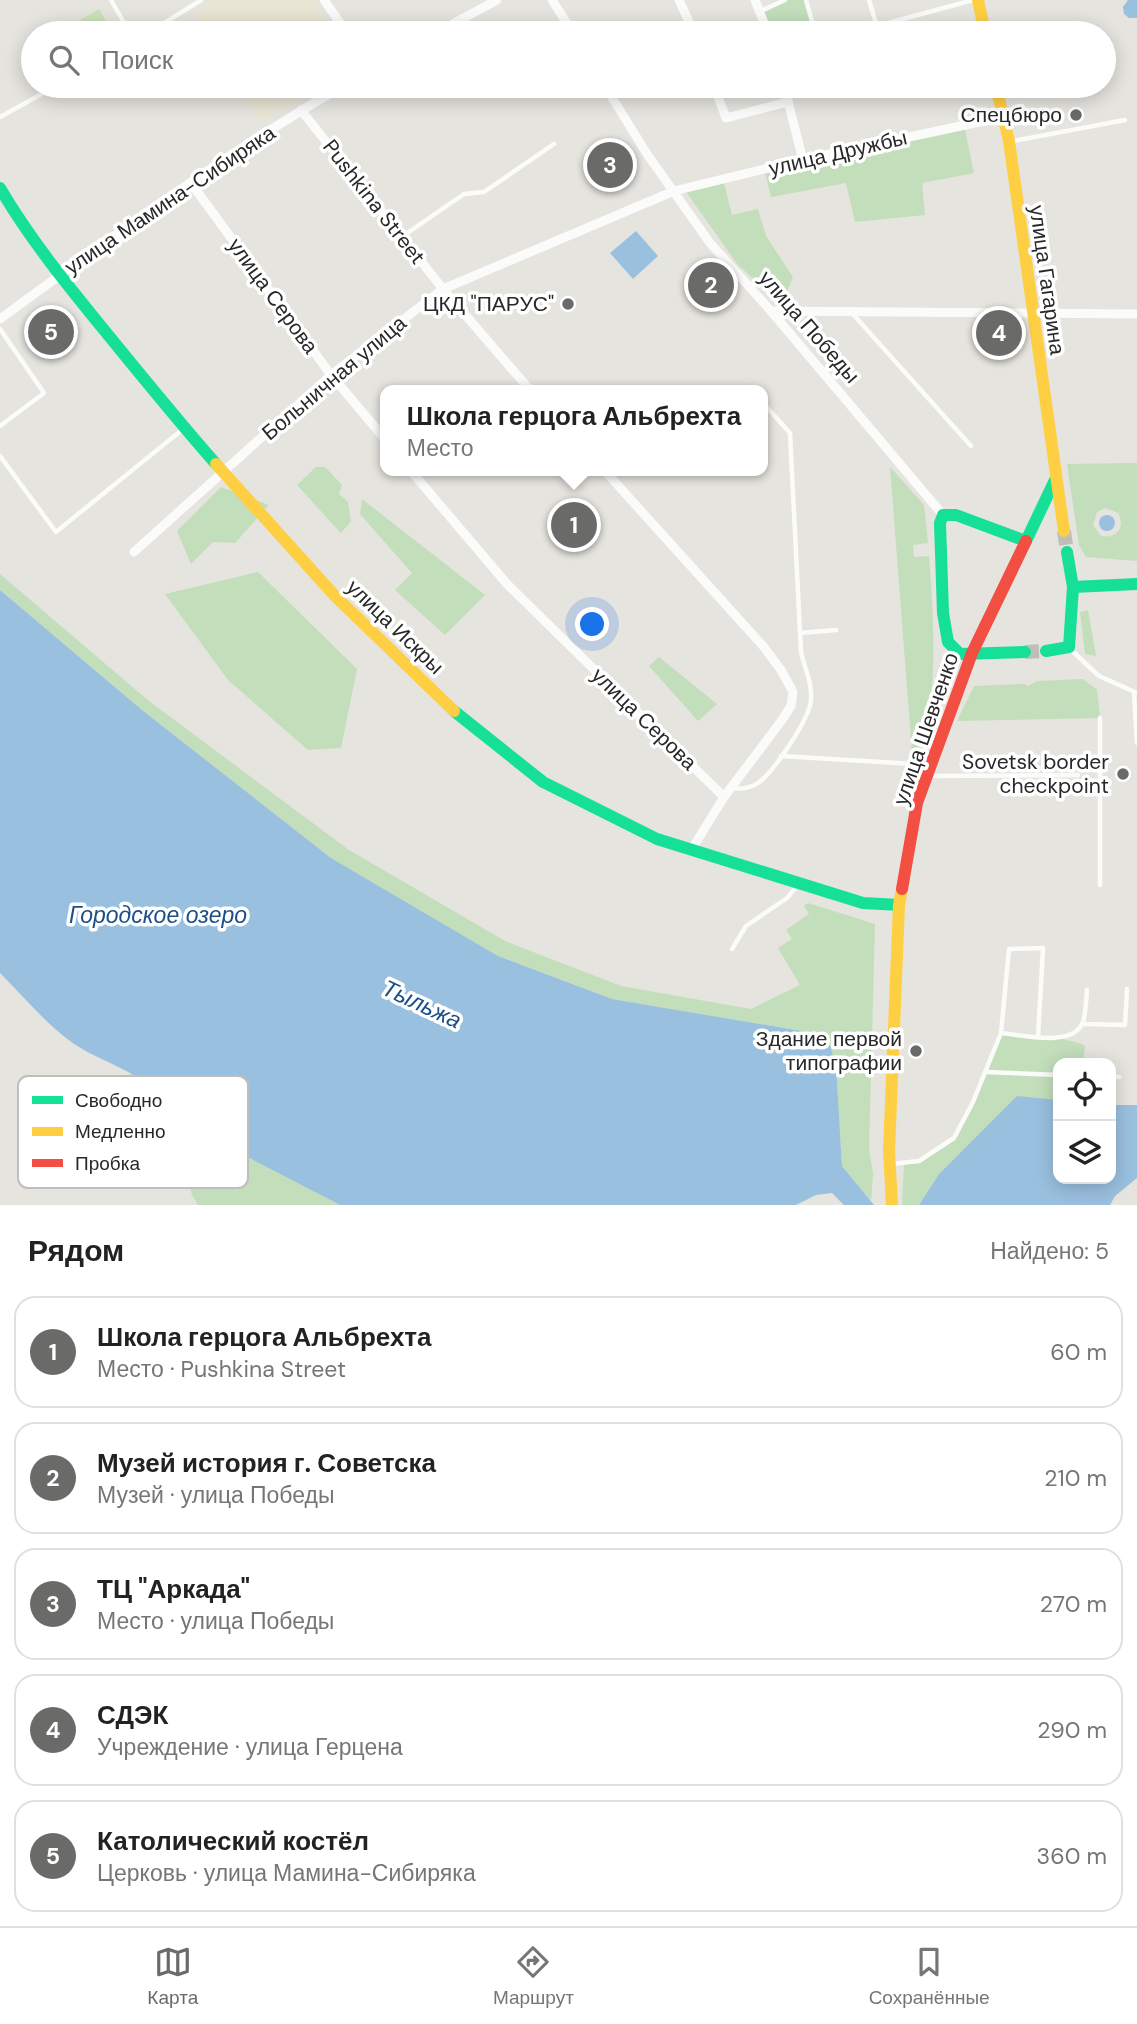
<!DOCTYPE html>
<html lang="ru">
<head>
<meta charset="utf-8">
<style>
	:root { --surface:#fff; --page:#f6f6f6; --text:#222; --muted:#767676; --line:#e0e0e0; --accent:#6a6a68 }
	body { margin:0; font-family:"DM Sans",sans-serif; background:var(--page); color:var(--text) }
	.controls { position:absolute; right:21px; bottom:21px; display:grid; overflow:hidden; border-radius:14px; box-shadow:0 4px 18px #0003 }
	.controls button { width:63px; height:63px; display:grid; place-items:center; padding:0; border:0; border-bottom:2px solid var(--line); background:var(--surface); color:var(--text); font:35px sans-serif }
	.you { position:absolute; left:593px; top:625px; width:24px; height:24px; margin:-18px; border:5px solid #fff; border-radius:50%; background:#1a73e8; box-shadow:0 0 0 10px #1a73e833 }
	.badge { display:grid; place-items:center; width:46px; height:46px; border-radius:50%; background:var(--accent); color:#fff; font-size:23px; font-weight:700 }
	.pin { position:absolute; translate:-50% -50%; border:4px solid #fff; box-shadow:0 2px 7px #0006 }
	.popup { position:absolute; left:380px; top:385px; width:388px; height:91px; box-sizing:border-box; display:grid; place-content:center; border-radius:14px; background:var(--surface); filter:drop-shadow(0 2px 5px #0005); font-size:23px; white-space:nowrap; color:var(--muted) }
	.popup b { font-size:26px; color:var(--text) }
	.popup::after { content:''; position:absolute; left:50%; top:100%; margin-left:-14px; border:14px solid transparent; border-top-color:var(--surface) }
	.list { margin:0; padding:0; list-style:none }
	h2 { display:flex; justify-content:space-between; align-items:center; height:91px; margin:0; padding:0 28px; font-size:30px }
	h2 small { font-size:23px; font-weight:400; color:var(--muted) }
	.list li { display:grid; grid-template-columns:46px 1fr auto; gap:21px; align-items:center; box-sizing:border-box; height:112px; margin:0 14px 14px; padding:0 14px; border:2px solid var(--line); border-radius:21px }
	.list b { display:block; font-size:26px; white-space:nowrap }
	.list p { margin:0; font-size:23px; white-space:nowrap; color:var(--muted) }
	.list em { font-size:23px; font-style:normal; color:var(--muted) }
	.icon { flex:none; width:38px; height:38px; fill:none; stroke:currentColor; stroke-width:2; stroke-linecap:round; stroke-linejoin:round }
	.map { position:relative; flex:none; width:1137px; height:1205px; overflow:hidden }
	.search { position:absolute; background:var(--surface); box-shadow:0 4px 18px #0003; left:21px; right:21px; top:21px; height:77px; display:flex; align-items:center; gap:18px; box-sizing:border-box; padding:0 24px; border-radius:38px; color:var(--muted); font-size:26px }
	.sheet { height:721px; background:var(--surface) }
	nav { display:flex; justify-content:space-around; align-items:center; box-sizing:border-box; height:98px; border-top:2px solid var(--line); background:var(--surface); font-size:19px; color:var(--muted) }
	nav a { display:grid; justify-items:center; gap:4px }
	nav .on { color:var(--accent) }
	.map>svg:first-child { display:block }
	.education { fill:#e8e5d4 }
	.green { fill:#c3debb; fill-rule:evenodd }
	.pitch { fill:#cbe2b9 }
	.water { fill:#9ac0df }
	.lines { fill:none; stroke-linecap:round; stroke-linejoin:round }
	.primary-tunnel { stroke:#c0beba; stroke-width:14; stroke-dasharray:14 7; stroke-linecap:butt }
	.lane { stroke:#fbfbfa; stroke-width:4.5 }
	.street { stroke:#fbfbfa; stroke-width:9 }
	.fast { stroke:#16e098; stroke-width:12 }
	.slow { stroke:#ffcf43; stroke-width:12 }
	.jam { stroke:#f24e42; stroke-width:12 }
	.poi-dot { fill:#6a6a68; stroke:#fff; stroke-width:2.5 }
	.labels { text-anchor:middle; stroke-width:7; stroke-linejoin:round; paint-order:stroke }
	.poi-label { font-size:21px; fill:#282828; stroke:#fff; text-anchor:end }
	.street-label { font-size:21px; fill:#282828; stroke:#fff }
	.water-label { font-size:23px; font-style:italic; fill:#1c4f89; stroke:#fff }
	.key { fill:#fff; stroke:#bebebe; stroke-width:2 }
	.key-label { font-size:19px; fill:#282828 }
</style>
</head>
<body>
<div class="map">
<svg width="1137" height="1205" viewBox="0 0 1137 1205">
	<rect width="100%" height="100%" fill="#e6e4de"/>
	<g class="education">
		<polygon points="215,0 314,0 336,33 207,33 195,13"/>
		<polygon points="236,86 322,86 259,122"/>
	</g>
	<g class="green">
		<polygon points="785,0 806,0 813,25 793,33 768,33 759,12"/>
		<polygon points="964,125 974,173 922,183 925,215 855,222 846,183 771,197 764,169"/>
		<polygon points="723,179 732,215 758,209 766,236 793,277 785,296 768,292 738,265 684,189"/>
		<path d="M1137,463V561L1086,557L1079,545L1067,464ZM1105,508L1118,513C1126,527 1117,539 1101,536L1093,525L1097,512Z"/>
		<polygon points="316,467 325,467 342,485 339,494 348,502 351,521 341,533 297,485"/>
		<path d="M890,467L924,505L928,543L913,545L914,557L929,556C932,593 943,731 912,753Z"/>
		<polygon points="221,487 269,505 235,543 213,542 191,564 177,531"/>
		<polygon points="362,499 485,595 445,635 395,590 412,573 360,514"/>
		<polygon points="258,572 357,669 341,748 308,750 228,680 165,594"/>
		<polygon points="0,574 149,701 349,850 505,941 621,986 751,1009 800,985 778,948 792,939 786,930 809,914 804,906 808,903 875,924 869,1149 873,1173 871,1201 842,1166 836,1065 819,1034 612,999 498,956 331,858 142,710 0,590"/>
		<polygon points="1088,610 1096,656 1085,654 1080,612"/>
		<polygon points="659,657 717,704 698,721 649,666"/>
		<polygon points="1083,679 1097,690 1100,718 957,721 974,686 1025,684 1028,686 1037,681"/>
		<polygon points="1001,1033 1063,1039 1082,1044 1085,1046 1083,1063 1058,1063 1058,1100 1017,1097 939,1174 919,1205 902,1205 904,1162 920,1161 954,1138 973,1102"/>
		<polygon points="131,1074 158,1096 166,1115 340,1205 198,1205 192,1195 178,1142 167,1135 115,1094 117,1077"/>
	</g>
	<polygon class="pitch" points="99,9 113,33 58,33"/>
	<g class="water">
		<polygon points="1128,0 1137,0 1137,18 1129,18 1124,14 1123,7"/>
		<polygon points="636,231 658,256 633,279 610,253"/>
		<circle cx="1107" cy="523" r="8"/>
		<path d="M0,590L142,710L331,858L498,956L612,999L819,1034L830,1046L836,1065L842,1166L874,1205H844L832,1193L816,1195L796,1205H340L166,1115C163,1109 161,1101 157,1096C142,1072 102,1062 79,1047C51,1030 24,997 0,973Z"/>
		<polygon points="1017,1096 1058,1100 1058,1179 1111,1179 1111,1105 1137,1105 1137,1178 1115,1196 1110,1205 919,1205 939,1174"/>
	</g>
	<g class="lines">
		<g class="primary-tunnel">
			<polyline points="1064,531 1067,552"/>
			<polyline points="1025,652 1046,651"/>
		</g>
		<g class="lane">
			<polyline points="111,0 130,33"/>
			<polyline points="869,0 879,33"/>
			<polyline points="761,11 785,0"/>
			<polyline points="877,26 973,0"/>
			<polyline points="148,33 201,0"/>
			<polyline points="793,33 813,25 806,0"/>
			<polyline points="0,117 56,86"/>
			<polyline points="1013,141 1125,120"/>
			<polyline points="403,236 464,194 484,192 554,144"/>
			<polyline points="851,312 971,446"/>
			<polyline points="0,329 44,393 0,426"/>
			<polyline points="750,388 752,390"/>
			<polyline points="0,456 56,532 183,429"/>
			<polyline points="800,633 836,630"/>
			<polyline points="1069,648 1099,676 1137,693"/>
			<polyline points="1134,692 1137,743"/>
			<polyline points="1100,718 1100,885"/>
			<polyline points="781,756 931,765"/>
			<polyline points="928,776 1078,775"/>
			<path d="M731,788C741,789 749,789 758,783C773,773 810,718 811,700C812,681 805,670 801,652L790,433L763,403"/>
			<polyline points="732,949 746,926 787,898 798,885"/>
			<polyline points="1082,1024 1125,1025 1127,989"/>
			<polyline points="1001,1033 1009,949 1043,948 1038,1037"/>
			<polyline points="986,1072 1058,1075"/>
			<polyline points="1111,1076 1119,1077"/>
			<path d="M891,1164L919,1161L954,1138L973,1102L1001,1033C1023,1035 1073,1048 1083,1022C1086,1013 1086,1000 1087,990"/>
		</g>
		<g class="street">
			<polyline points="324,0 347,33"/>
			<polyline points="552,0 573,33"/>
			<polyline points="679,0 694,33"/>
			<polyline points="755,0 768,33"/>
			<polyline points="436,33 497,0"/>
			<polyline points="605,86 647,154 710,243 771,311 943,515"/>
			<polyline points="714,86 726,118 788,102"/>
			<polyline points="784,86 803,160"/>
			<polyline points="301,110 443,289 530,390"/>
			<polyline points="191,183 331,375 385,439"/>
			<polyline points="771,311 1137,314"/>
			<path d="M0,319C112,237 223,155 343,86"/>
			<polyline points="411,471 507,584 724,797 692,849"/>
			<polyline points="605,471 763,646 781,670 793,692 791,706 782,720 724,797"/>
			<polyline points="134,552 331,375 443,289 674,191 806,159 1003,117"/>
		</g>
		<g class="fast">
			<path d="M0,188C31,241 70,288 109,336C144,379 179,422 216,464"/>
			<polyline points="1073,587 1137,584"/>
			<polyline points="1046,651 1069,647 1073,587 1067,552"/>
			<polyline points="1025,652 960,654 948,642 943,613 940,523 943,515 956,515 1026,541 1055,480"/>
			<polyline points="454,711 543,782 657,839 863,903 899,905"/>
		</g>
		<g class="slow">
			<polyline points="978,0 985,33"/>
			<polyline points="996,86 1009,141 1064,531"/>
			<polyline points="216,464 335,596 454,711"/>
			<polyline points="892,1205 889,1151 899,905 902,889"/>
		</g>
		<polyline class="jam" points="902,889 917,803 972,653 1026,541"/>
	</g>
	<g class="poi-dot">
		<circle cx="1076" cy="115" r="7"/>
		<circle cx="568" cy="304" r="7"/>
		<circle cx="1123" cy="774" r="7"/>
		<circle cx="916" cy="1051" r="7"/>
	</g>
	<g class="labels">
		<g class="poi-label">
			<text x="1062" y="122">Спецбюро</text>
			<text x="554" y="311">ЦКД "ПАРУС"</text>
			<text x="1109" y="769">Sovetsk border<tspan x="1109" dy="24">checkpoint</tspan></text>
			<text x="902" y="1046">Здание первой<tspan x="902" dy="24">типографии</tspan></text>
		</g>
		<g class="street-label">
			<text transform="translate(838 153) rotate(-13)" y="7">улица Дружбы</text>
			<text transform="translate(170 200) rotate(-34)" y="7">улица Мамина-Сибиряка</text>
			<text transform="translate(374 202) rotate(52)" y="7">Pushkina Street</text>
			<text transform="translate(1047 280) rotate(82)" y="7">улица Гагарина</text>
			<text transform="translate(273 296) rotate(54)" y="7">улица Серова</text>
			<text transform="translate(809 327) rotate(49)" y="7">улица Победы</text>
			<text transform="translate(334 378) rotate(-40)" y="7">Больничная улица</text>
			<text transform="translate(395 627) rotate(44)" y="7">улица Искры</text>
			<text transform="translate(644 719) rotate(44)" y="7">улица Серова</text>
			<text transform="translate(926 729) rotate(-71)" y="7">улица Шевченко</text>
		</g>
		<g class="water-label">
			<text x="158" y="923">Городское озеро</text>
			<text transform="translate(422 1004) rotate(25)" y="8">Тыльжа</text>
		</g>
	</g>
	<rect x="18" y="1076" width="230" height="112" rx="10" class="key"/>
	<rect x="32" y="1096" width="31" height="8" fill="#16e098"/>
	<rect x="32" y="1127" width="31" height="9" fill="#ffcf43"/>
	<rect x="32" y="1159" width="31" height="8" fill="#f24e42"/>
	<g class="key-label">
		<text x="75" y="1107">Свободно</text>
		<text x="75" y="1138">Медленно</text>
		<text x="75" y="1170">Пробка</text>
	</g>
</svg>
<div class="controls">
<button><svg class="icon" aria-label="locate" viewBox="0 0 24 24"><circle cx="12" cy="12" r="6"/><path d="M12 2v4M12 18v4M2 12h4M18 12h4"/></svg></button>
<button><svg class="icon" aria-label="layers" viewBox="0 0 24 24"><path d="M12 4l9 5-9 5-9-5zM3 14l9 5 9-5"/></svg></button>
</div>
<div class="you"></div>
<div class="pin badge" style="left:574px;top:525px">1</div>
<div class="popup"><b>Школа герцога Альбрехта</b>Место</div>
<div class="pin badge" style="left:711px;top:285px">2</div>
<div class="pin badge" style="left:610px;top:165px">3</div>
<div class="pin badge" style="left:999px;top:333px">4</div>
<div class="pin badge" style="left:51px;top:332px">5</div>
<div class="search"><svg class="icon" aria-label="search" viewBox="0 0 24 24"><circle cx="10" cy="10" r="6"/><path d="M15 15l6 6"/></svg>Поиск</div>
</div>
<section class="sheet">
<h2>Рядом<small>Найдено: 5</small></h2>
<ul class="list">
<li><span class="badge">1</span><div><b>Школа герцога Альбрехта</b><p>Место · Pushkina Street</p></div><em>60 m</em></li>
<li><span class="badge">2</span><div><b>Музей история г. Советска</b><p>Музей · улица Победы</p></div><em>210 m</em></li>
<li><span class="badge">3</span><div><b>ТЦ &quot;Аркада&quot;</b><p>Место · улица Победы</p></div><em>270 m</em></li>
<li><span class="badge">4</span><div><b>СДЭК</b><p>Учреждение · улица Герцена</p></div><em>290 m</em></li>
<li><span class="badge">5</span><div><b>Католический костёл</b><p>Церковь · улица Мамина-Сибиряка</p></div><em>360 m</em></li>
</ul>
</section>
<nav>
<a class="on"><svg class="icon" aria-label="map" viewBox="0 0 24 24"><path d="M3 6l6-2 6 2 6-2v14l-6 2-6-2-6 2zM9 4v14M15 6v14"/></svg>Карта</a>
<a><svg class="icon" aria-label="directions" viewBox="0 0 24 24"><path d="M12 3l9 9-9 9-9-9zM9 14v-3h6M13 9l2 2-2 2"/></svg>Маршрут</a>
<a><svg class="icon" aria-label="saved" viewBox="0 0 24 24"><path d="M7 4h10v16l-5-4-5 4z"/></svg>Сохранённые</a>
</nav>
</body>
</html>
